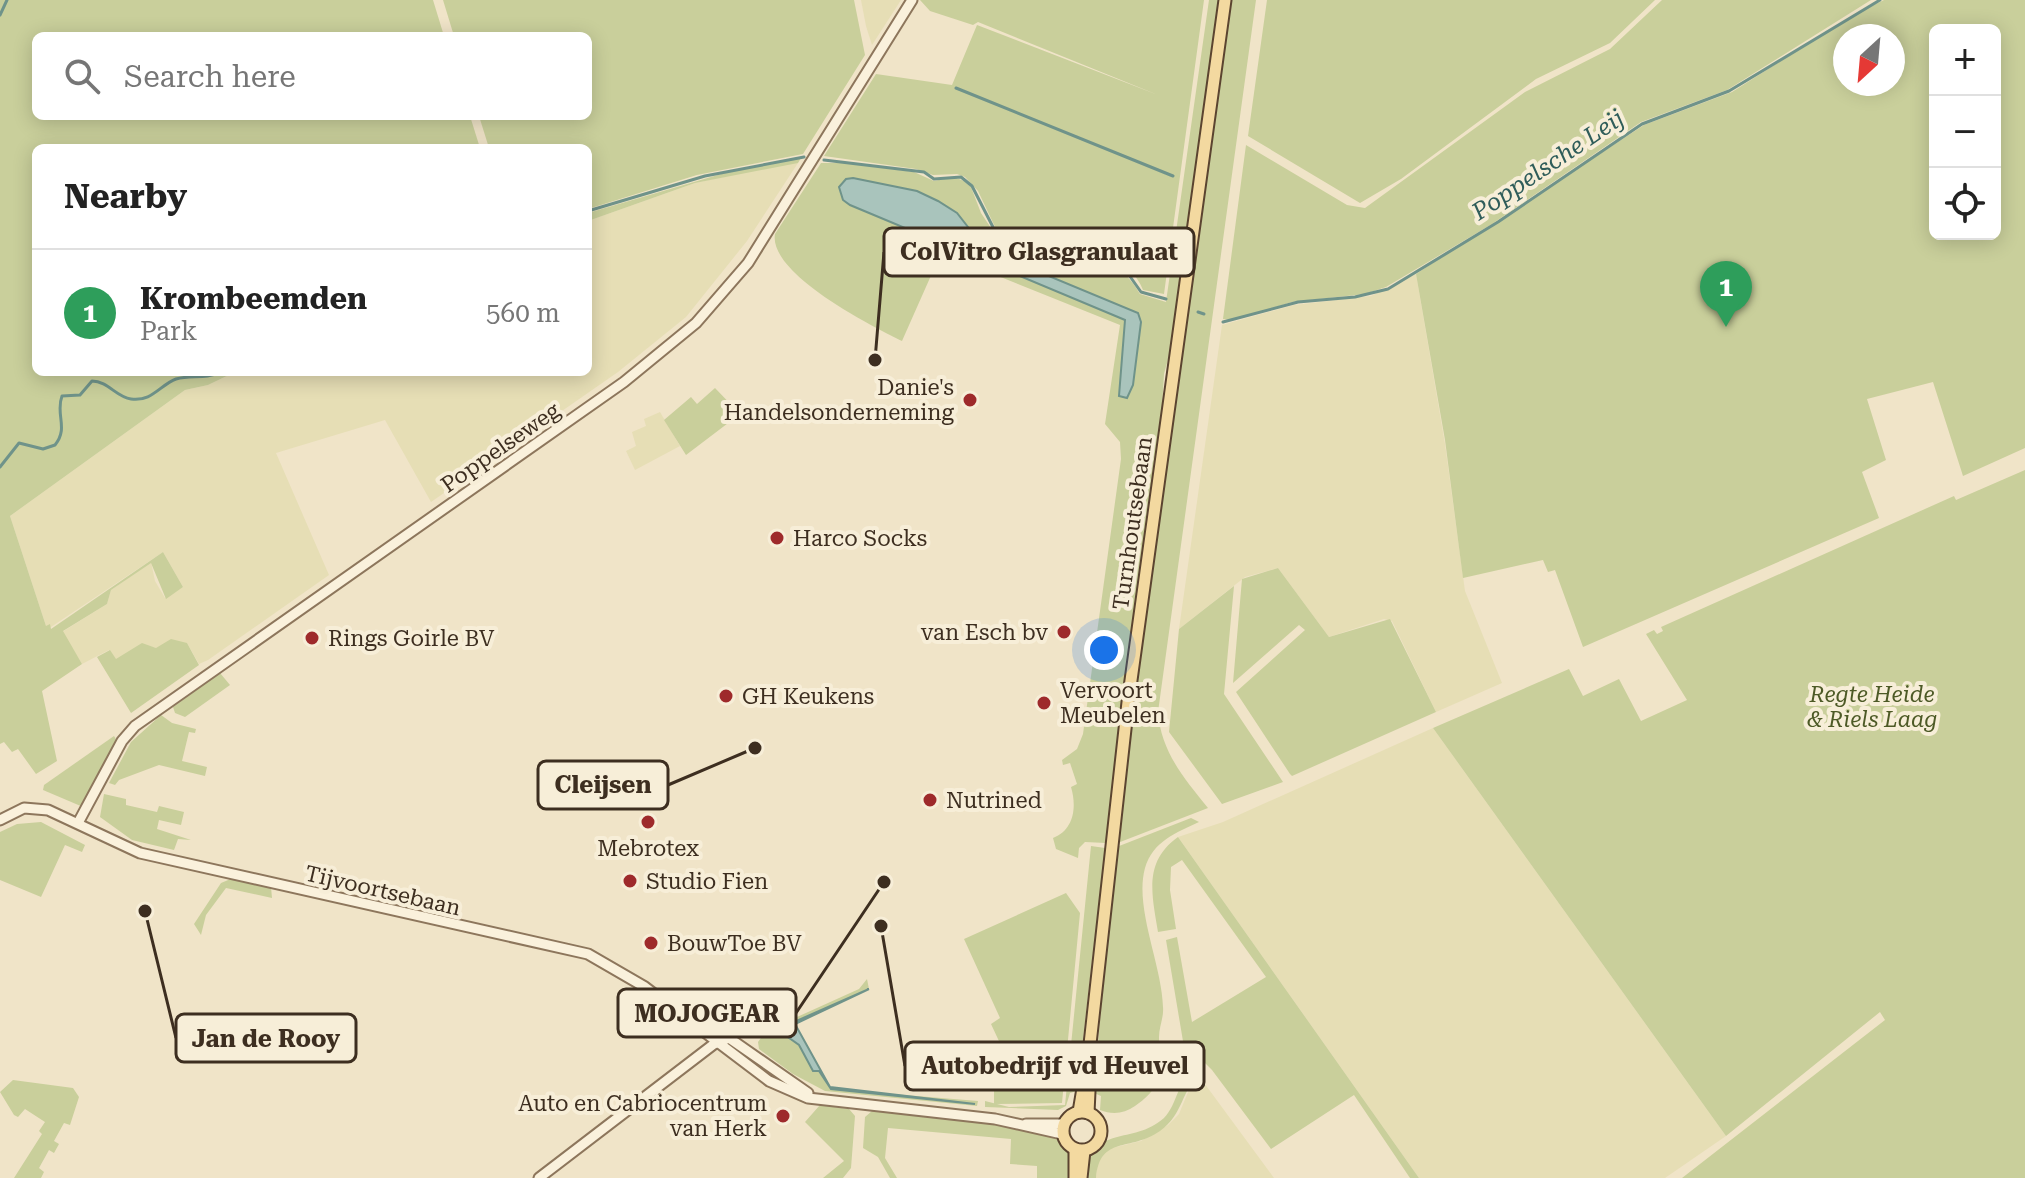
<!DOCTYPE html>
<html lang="en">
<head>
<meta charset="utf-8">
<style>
	:root { --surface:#fff; --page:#f2f2f2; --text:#222; --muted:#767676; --line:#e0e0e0; --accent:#d93025 }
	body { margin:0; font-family:"Roboto Serif",serif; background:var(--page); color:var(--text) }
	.controls { position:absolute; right:24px; top:24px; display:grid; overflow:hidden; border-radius:12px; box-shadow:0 4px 20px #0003 }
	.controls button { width:72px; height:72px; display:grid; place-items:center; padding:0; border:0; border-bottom:2px solid var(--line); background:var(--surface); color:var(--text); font:40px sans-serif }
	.compass { position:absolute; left:1833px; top:24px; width:72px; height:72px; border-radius:50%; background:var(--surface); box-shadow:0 4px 20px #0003; rotate:206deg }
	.you { position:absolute; left:1104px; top:650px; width:28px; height:28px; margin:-20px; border:6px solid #fff; border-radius:50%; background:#1a73e8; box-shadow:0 0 0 12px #1a73e833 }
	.badge { display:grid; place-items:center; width:52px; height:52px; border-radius:50%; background:var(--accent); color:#fff; font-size:26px; font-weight:700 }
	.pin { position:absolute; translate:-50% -66px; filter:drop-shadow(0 2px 4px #0008) }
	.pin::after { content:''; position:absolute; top:42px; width:28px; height:24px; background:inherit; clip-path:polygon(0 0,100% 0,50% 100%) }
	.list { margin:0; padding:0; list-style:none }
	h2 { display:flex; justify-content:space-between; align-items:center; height:104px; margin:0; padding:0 32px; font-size:34px }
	h2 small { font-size:26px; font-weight:400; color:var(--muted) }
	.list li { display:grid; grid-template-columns:52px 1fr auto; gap:24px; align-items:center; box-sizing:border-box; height:128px; padding:0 32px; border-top:2px solid var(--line) }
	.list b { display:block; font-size:30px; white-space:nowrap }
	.list p { margin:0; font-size:26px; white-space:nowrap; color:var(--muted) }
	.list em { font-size:26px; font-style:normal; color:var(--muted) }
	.icon { flex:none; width:44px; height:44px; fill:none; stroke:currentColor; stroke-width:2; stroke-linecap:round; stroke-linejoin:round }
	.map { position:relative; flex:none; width:2025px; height:1178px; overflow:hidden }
	.search { position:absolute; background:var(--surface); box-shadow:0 4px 20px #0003; left:32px; top:32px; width:560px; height:88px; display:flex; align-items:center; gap:20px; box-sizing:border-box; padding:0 28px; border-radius:12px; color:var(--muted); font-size:30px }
	.panel { position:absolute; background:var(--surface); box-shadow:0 4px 20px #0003; left:32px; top:144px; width:560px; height:232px; border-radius:12px }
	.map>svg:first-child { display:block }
	.farmland { fill:#e6deb5 }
	.green { fill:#c9cf9b; fill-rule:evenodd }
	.water { fill:#a9c4bc; stroke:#6f938a; stroke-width:2 }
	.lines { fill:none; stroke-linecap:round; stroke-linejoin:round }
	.stream { stroke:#6f938a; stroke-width:3 }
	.minor-casing { stroke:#8d765c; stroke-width:13 }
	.major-casing { stroke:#5b4430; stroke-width:15 }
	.minor { stroke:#faf1dc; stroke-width:9 }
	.major { stroke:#f3d9a0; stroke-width:11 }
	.poi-dot { fill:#9e2a2b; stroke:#f7eed8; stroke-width:3 }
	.labels { text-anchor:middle; stroke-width:8; stroke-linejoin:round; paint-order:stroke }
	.poi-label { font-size:22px; fill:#3d2e20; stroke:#f7eed8; text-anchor:start }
	.street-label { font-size:22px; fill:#3d2e20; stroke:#f7eed8 }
	.park-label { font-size:22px; font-style:italic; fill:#4d5a26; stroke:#f7eed8 }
	.water-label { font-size:24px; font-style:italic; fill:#2f5d5a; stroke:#f7eed8 }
	.leader { fill:none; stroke:#3d2e20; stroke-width:3 }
	.callout-dot { fill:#3d2e20; stroke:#f7eed8; stroke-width:3 }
	.callout { fill:#f7eed8; stroke:#3d2e20; stroke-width:3 }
	.callout-label { font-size:24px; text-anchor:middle; font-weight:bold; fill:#3d2e20 }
</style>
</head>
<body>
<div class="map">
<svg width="2025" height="1178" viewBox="0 0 2025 1178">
	<rect width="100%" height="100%" fill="#f0e4c8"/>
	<g class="farmland">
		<polygon points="861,0 901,0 872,45 866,26"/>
		<polygon points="794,162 798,163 747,241 686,317 618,372 431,502 385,420 276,453 329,575 208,660 199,664 187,643 156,648 142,644 116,660 109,650 82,664 62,632 107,604 111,590 151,562 155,581 165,598 183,587 163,552 51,627 46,626 10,516 185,390 208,385 235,372 588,372 588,221 695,183"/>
		<polygon points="1416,274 1445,444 1465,591 1502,683 1436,712 1392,621 1384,619 1329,637 1278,568 1245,577 1179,629 1222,325 1294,305 1371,296"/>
		<polygon points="660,412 680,446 635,470 626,451 636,446 632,432 646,426 644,419"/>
		<polygon points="1433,728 1726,1136 1665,1178 1419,1178 1178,837 1223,822"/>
		<polygon points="1199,1076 1274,1178 1096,1178 1097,1159 1108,1149 1141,1141 1168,1125 1179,1114 1193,1080"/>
	</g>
	<g class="green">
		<polygon points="0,0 433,0 444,36 36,36 36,116 470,116 480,148 36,148 36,372 235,372 208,385 185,390 10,516 46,626 50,624 51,629 163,552 183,587 166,599 151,563 111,590 107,604 63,631 82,664 42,691 57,761 36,774 18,749 12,752 4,742 0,744"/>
		<polygon points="443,0 854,0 865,55 803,154 697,175 588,209 588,148 489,148 479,116 588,116 588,36 454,36"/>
		<path d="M920,0H1204L1164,294L1143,290C1133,265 1113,259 1090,271L1066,264L996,229L978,191L965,177L957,174L933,175L916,169L824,156L876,74L952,85L977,25L1158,95L978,22L973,25L930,11Z"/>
		<path d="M1209,0H1221L1172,345L1164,374L1161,426L1106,843L1085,842L1079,848L1078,858L1056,849L1053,838C1074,830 1077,807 1071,787L1077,784L1070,763L1063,765L1062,760L1077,749L1083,734L1121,459L1120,442L1105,424L1120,325L941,253L902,341C871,326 768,273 775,234L821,163H847L914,172L934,181L954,177L964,181L971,187L981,213L995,234L1087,275C1095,274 1097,269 1105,268C1121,265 1133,282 1140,294L1166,302ZM842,182L969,227L985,250L1138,313L1141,322L1129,395L1125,320L850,205L841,194Z"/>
		<path d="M1230,0H1256L1158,712C1161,752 1184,778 1208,808L1115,844Z"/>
		<polygon points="1267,0 1655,0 1610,43 1536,79 1401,179 1360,203 1248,136"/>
		<polygon points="1662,0 1871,0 1727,90 1641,122 1492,224 1386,287 1365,294 1292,302 1233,320 1223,319 1246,145 1347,205 1365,208 1525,92 1610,49"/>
		<path d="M1884,0H2025V448L1963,476L1933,382L1867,399L1886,460L1862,472L1879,518L1583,647L1555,570L1548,572L1543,560L1463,578L1445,440L1416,274L1644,125L1732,92L1855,14ZM1935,30H1995V234H1935ZM1845,36H1893V84H1845Z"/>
		<polygon points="801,158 798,163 695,183 588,221 588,213 728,172"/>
		<polygon points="715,388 740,414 686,455 664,420 691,397 697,404"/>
		<polygon points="2025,470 2025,1178 1682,1178 1885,1020 1880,1012 1726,1136 1433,728 1569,669 1583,696 1619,679 1641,721 1687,700 1646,634 1654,630 1657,634 1663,631 1661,627 1954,496 1956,500"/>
		<polygon points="1278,568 1329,637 1390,619 1436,712 1292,776 1290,774 1236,692 1305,630 1299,625 1233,683 1242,579"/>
		<polygon points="1234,586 1224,694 1283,782 1222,804 1169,732 1179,629"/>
		<polygon points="171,639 187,643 199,665 131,713 97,657 110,650 116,659 142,643 156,648"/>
		<polygon points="220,673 230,685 185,717 175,713 173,707"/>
		<polygon points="161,715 172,723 196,729 195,733 189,732 182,761 207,767 205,776 159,765 119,780 115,785 109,783 131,742"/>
		<polygon points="114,736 117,741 83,807 43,790 44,785"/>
		<polygon points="104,794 126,799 126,805 157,812 159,806 184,812 181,825 159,820 157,829 191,840 178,839 174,850 132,840 100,817"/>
		<path d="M1191,818L1199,822C1176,833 1153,841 1145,868C1134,908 1162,965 1163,1007C1164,1017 1159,1027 1159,1037C1159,1070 1166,1085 1135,1106C1124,1114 1112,1115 1100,1110L1101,1096L1094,1093L1114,848Z"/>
		<polygon points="41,822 85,845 82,852 65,845 41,897 0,880 0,832 17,824"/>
		<path d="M1178,837L1419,1178H1410L1354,1095L1271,1149L1212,1070L1204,1062L1186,1059L1166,940L1177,937L1192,1022L1266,977L1182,860L1171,867L1170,890L1176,929L1158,932C1152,895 1143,862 1178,837Z"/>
		<polygon points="1091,846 1105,848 1077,1091 1070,1093 1066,1106 1058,1110 985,1107 985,1101 1009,1107 1065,1105"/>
		<polygon points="233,878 271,887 272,898 226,888 206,915 201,935 194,924 221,883"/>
		<polygon points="1066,893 1080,913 1062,1103 994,1104 994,1059 1005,1054 991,1024 1000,1018 964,939"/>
		<polygon points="867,979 869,989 794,1022 786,1030 785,1035 799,1045 813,1071 818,1071 831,1089 978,1101 977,1106 825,1091 793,1074 759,1049 758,1042 766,1031 859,989"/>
		<path d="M1195,1072L1199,1076C1182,1088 1184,1114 1160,1131C1130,1152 1100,1135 1096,1178H1085C1094,1121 1131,1147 1164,1118C1178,1104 1176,1081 1195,1072Z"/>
		<polygon points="13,1080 73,1088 79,1097 70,1125 64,1123 54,1141 59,1144 54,1153 49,1150 39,1168 44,1172 41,1178 14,1178 42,1134 39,1131 45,1122 25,1109 18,1117 14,1115 0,1092"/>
		<polygon points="820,1105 849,1109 855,1116 851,1168 843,1178 823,1178 844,1161 805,1122"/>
		<polygon points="872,1111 1002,1124 1055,1137 1070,1154 1070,1178 1037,1178 1037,1166 1010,1164 1011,1139 888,1128 885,1158 897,1178 890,1178 878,1157 863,1148 865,1117"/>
	</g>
	<g class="water">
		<polygon points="853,178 917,191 938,201 957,213 986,250 1138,313 1141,322 1133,385 1127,398 1119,396 1125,320 850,205 843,200 839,187 846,179"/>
		<polygon points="869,989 795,1024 830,1087 975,1104 831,1089 819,1071 813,1071 799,1045 785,1035 794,1022"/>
	</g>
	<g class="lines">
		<g class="stream">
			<polyline points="0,15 7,0"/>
			<polyline points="956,88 1173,176"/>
			<polyline points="824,160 924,172 934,179 961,177 972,186 996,233 1081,271 1090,273 1111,265 1129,275 1141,292 1166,299"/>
			<polyline points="588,211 705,176 804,157"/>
			<polyline points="1198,312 1204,314"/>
			<polyline points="1223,322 1298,302 1355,297 1388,289 1498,222 1642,124 1729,91 1880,0"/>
			<path d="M0,467L19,443L43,449L55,445C69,428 55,414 62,396L80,395L92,381C108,381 116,397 131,399C152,402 160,385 176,379C191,374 205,380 220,372"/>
		</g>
		<defs>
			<g id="minor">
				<polyline points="0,820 24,808 48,810 140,853 588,954 645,987 769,1081 808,1098 995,1119 1062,1134"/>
				<polyline points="78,823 122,741 135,726 624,382 696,323 748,263 912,0"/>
				<polyline points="680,1010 729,1038 808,1093"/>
				<polyline points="1026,1124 1063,1124"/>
				<polyline points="539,1178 714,1044 729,1038"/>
			</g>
			<g id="major">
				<circle cx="1082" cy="1131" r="19"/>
				<polyline points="1079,1112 1089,1053 1128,702 1225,0"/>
				<polyline points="1088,1113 1090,1070"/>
				<polyline points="1075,1149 1075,1178"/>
				<polyline points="1081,1178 1084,1151"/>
			</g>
		</defs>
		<use href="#minor" class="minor-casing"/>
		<use href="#major" class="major-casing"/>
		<use href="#minor" class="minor"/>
		<use href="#major" class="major"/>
	</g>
	<g class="poi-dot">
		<circle cx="970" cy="400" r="8"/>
		<circle cx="777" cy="538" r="8"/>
		<circle cx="1064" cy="632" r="8"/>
		<circle cx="312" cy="638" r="8"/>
		<circle cx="726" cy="696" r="8"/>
		<circle cx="1044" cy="703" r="8"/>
		<circle cx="930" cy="800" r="8"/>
		<circle cx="648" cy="822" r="8"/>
		<circle cx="630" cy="881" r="8"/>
		<circle cx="651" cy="943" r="8"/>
		<circle cx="783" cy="1116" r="8"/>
	</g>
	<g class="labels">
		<g class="poi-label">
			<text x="954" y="395" text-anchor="end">Danie's<tspan x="954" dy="25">Handelsonderneming</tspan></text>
			<text x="793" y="546">Harco Socks</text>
			<text x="1048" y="640" text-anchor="end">van Esch bv</text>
			<text x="328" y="646">Rings Goirle BV</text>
			<text x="1060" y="698">Vervoort<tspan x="1060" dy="25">Meubelen</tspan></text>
			<text x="742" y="704">GH Keukens</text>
			<text x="946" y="808">Nutrined</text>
			<text x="648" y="856" text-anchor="middle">Mebrotex</text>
			<text x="646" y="889">Studio Fien</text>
			<text x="667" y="951">BouwToe BV</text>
			<text x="767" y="1111" text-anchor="end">Auto en Cabriocentrum<tspan x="767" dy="25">van Herk</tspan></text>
		</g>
		<g class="street-label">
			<text transform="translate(500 447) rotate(-35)" y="8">Poppelseweg</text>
			<text transform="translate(1132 523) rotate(-82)" y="8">Turnhoutsebaan</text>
			<text transform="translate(383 890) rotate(13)" y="8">Tijvoortsebaan</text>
		</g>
		<g class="park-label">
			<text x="1872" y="702">Regte Heide<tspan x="1872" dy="25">&amp; Riels Laag</tspan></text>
		</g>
		<g class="water-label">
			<text transform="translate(1548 165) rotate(-34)" y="8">Poppelsche Leij</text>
		</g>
	</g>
	<path class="leader" d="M875 360L884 252M755 748L668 785M884 882L796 1013M145 911L176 1038M881 926L905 1066"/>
	<g class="callout-dot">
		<circle cx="875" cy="360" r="8"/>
		<circle cx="755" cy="748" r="8"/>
		<circle cx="884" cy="882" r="8"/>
		<circle cx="145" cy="911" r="8"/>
		<circle cx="881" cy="926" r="8"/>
	</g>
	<g class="callout">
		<rect x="884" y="228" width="310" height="48" rx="8"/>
		<rect x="538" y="761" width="130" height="48" rx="8"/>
		<rect x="618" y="989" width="178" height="48" rx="8"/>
		<rect x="176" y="1014" width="180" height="48" rx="8"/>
		<rect x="905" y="1042" width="299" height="48" rx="8"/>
	</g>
	<g class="callout-label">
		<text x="1039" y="260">ColVitro Glasgranulaat</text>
		<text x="603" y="793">Cleijsen</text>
		<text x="707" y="1022">MOJOGEAR</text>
		<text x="266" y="1047">Jan de Rooy</text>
		<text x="1055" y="1074">Autobedrijf vd Heuvel</text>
	</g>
</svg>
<div class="controls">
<button>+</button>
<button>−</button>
<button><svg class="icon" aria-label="locate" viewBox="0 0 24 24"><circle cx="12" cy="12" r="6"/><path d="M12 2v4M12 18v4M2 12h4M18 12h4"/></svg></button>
</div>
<svg class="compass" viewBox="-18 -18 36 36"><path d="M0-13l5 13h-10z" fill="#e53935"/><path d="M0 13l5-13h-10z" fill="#767676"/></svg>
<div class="you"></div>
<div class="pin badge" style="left:1726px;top:327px;background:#2e9e5b">1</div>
<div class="search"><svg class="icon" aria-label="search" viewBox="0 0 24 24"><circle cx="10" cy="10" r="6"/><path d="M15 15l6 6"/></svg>Search here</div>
<section class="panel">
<h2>Nearby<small></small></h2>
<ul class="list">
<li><span class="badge" style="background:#2e9e5b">1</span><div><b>Krombeemden</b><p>Park</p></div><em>560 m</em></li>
</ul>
</section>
</div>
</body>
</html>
